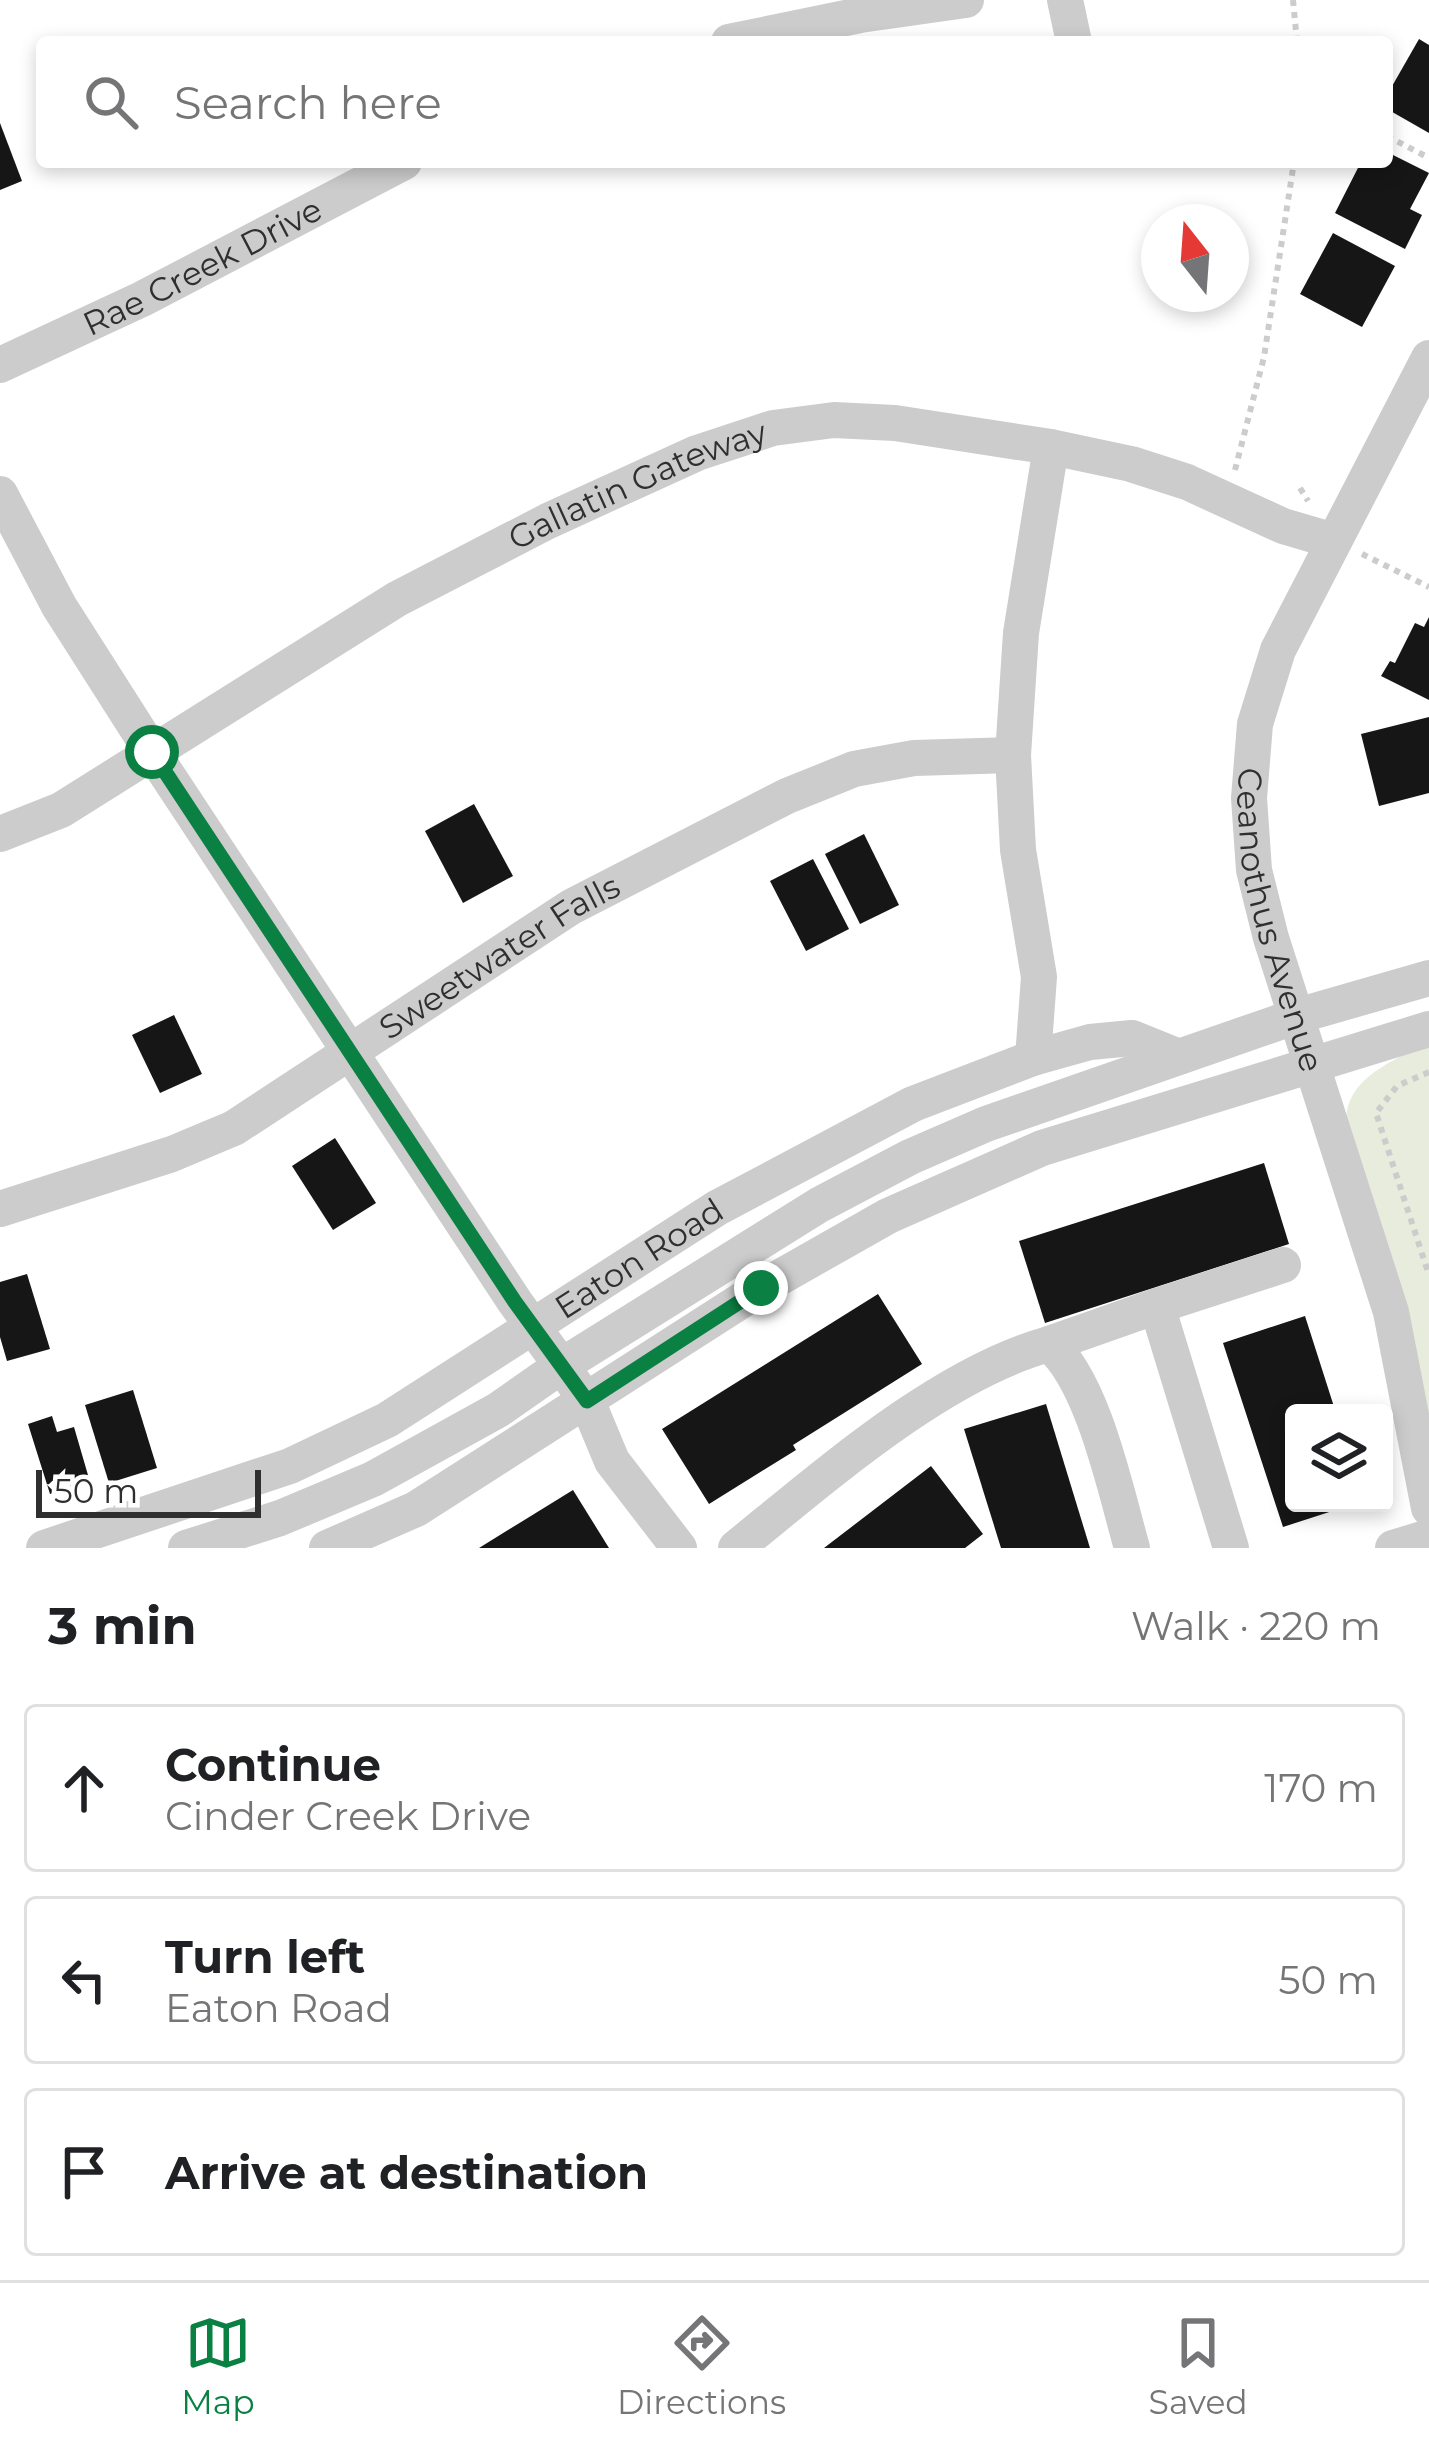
<!DOCTYPE html>
<html lang="en">
<head>
<meta charset="utf-8">
<style>
	:root { --surface:#fff; --page:#f2f2f2; --text:#202124; --muted:#757577; --line:#e0e0e0; --accent:#0b8043 }
	body { margin:0; font-family:Montserrat,sans-serif; background:var(--page); color:var(--text) }
	.controls { position:absolute; right:36px; bottom:36px; display:grid; overflow:hidden; border-radius:12px; box-shadow:0 6px 18px #0003 }
	.controls button { width:108px; height:108px; display:grid; place-items:center; padding:0; border:0; border-bottom:3px solid var(--line); background:var(--surface); color:var(--text); font:60px sans-serif }
	.compass { position:absolute; left:1141px; top:204px; width:108px; height:108px; border-radius:50%; background:var(--surface); box-shadow:0 6px 18px #0003; rotate:343deg }
	.scale { position:absolute; left:36px; bottom:30px; width:225px; box-sizing:border-box; padding-left:12px; border:6px solid #2f2f2f; border-top:0; font-size:33px; line-height:42px; white-space:nowrap; color:#2f2f2f; -webkit-text-stroke:9px #fff; paint-order:stroke }
	.stop { position:absolute; width:36px; height:36px; margin:-27px; border:9px solid #0b8043; border-radius:50%; background:#fff }
	.stop.end { background:#0b8043; border-color:#fff; box-shadow:0 3px 12px #0008 }
	.list { margin:0; padding:0; list-style:none }
	h2 { display:flex; justify-content:space-between; align-items:center; height:156px; margin:0; padding:0 48px; font-size:51px }
	h2 small { font-size:39px; font-weight:400; color:var(--muted) }
	.list li { display:grid; grid-template-columns:78px 1fr auto; gap:36px; align-items:center; box-sizing:border-box; height:168px; margin:0 24px 24px; padding:0 24px; border:3px solid var(--line); border-radius:12px }
	.list b { display:block; font-size:45px; white-space:nowrap }
	.list p { margin:0; font-size:39px; white-space:nowrap; color:var(--muted) }
	.list em { font-size:39px; font-style:normal; color:var(--muted) }
	.icon { flex:none; width:66px; height:66px; fill:none; stroke:currentColor; stroke-width:2; stroke-linecap:round; stroke-linejoin:round }
	.map { position:relative; flex:none; width:1429px; height:1548px; overflow:hidden }
	.search { position:absolute; background:var(--surface); box-shadow:0 6px 18px #0003; left:36px; right:36px; top:36px; height:132px; display:flex; align-items:center; gap:30px; box-sizing:border-box; padding:0 42px; border-radius:12px; color:var(--muted); font-size:45px }
	.sheet { height:732px; background:var(--surface) }
	nav { display:flex; justify-content:space-around; align-items:center; box-sizing:border-box; height:168px; border-top:3px solid var(--line); background:var(--surface); font-size:33px; color:var(--muted) }
	nav a { display:grid; justify-items:center; gap:6px }
	nav .on { color:var(--accent) }
	.map>svg:first-child { display:block }
	.green { fill:#e7ecdd }
	.building { fill:#161616 }
	.lines { fill:none; stroke-linecap:round; stroke-linejoin:round }
	.path { stroke:#ccc; stroke-width:6; stroke-dasharray:6 6; stroke-linecap:butt }
	.minor { stroke:#ccc; stroke-width:36 }
	.route { stroke:#0b8043; stroke-width:15 }
	.labels { text-anchor:middle; stroke-width:12; stroke-linejoin:round; paint-order:stroke }
	.street-label { font-size:33px; fill:#2f2f2f; stroke:#fff }
</style>
</head>
<body>
<div class="map">
<svg width="1429" height="1548" viewBox="0 0 1429 1548">
	<rect width="100%" height="100%" fill="#fff"/>
	<path class="green" d="M1429,1041V1432L1346,1127C1344,1077 1390,1064 1429,1041Z"/>
	<g class="building">
		<polygon points="1419,39 1429,45 1429,133 1387,109 1387,95"/>
		<polygon points="0,123 22,181 0,190"/>
		<polygon points="1387,152 1429,173 1410,209 1422,215 1405,249 1335,213 1361,162 1387,162"/>
		<polygon points="1333,233 1395,266 1362,327 1300,294"/>
		<polygon points="1429,617 1429,700 1381,676 1390,661 1395,663 1415,623 1424,627"/>
		<polygon points="1429,717 1429,793 1379,806 1361,734"/>
		<polygon points="474,804 513,876 463,903 425,831"/>
		<polygon points="864,834 899,905 860,924 825,854"/>
		<polygon points="813,859 849,929 806,951 770,881"/>
		<polygon points="174,1015 202,1074 160,1093 132,1035"/>
		<polygon points="335,1138 376,1203 333,1230 292,1166"/>
		<polygon points="1264,1163 1289,1244 1045,1323 1019,1241"/>
		<polygon points="27,1274 50,1349 7,1361 0,1337 0,1282"/>
		<polygon points="878,1294 922,1364 793,1445 796,1450 709,1504 662,1429"/>
		<polygon points="1305,1316 1336,1413 1294,1413 1294,1503 1354,1504 1283,1527 1223,1343"/>
		<polygon points="133,1390 157,1468 109,1483 85,1405"/>
		<polygon points="1046,1404 1090,1548 1001,1548 964,1429"/>
		<polygon points="52,1416 57,1432 74,1427 90,1482 50,1494 28,1424"/>
		<polygon points="931,1466 983,1534 965,1548 824,1548"/>
		<polygon points="573,1490 609,1548 479,1548"/>
	</g>
	<g class="lines">
		<g class="path">
			<polyline points="1293,0 1297,42"/>
			<polyline points="1387,136 1429,158"/>
			<polyline points="1235,470 1264,357 1294,162"/>
			<polyline points="1300,488 1308,501"/>
			<polyline points="1362,554 1429,587"/>
			<polyline points="1429,1072 1397,1086 1376,1113 1429,1275"/>
		</g>
		<g class="minor">
			<polyline points="1065,0 1074,42"/>
			<polyline points="729,42 860,15 966,0"/>
			<path id="s1" d="M1429,358L1278,650L1255,724L1249,798L1254,870L1271,938L1391,1312L1429,1508"/>
			<path id="s2" d="M0,365L142,299L404,162"/>
			<polyline points="0,494 59,606 152,752 515,1302 587,1401 612,1461 679,1548"/>
			<path id="s3" d="M0,834L61,810L397,599L548,521L697,453L773,428L834,420L895,423L1051,447L1131,464L1187,482L1283,526L1334,541"/>
			<polyline points="1033,1058 1039,977 1018,850 1013,755 1021,633 1051,447"/>
			<path id="s4" d="M0,1209L172,1154L234,1128L571,907L787,796L854,769L914,758L1013,755"/>
			<polyline points="1157,1306 1283,1265"/>
			<polyline points="1049,1344 1157,1306 1231,1548"/>
			<path id="s5" d="M44,1548L290,1466L387,1420L717,1208L913,1104L1033,1058L1090,1042L1132,1038L1179,1057"/>
			<polyline points="186,1548 280,1518 373,1479 498,1410 561,1366 819,1205 910,1157 986,1124 1297,1016 1429,978"/>
			<polyline points="327,1548 416,1509 761,1288 888,1216 1042,1148 1429,1029"/>
			<path d="M736,1548C824,1477 940,1374 1049,1344C1093,1380 1116,1492 1132,1548"/>
			<polyline points="1393,1548 1429,1537"/>
		</g>
	</g>
	<g class="lines">
		<polyline class="route" points="152,752 515,1302 587,1401 761,1288"/>
	</g>
	<g class="labels">
		<g class="street-label">
			<text dy="12" stroke="none"><textPath href="#s2" startOffset="225">Rae Creek Drive</textPath></text>
			<text dy="12" stroke="none"><textPath href="#s3" startOffset="729">Gallatin Gateway</textPath></text>
			<text dy="12" stroke="none"><textPath href="#s1" startOffset="606">Ceanothus Avenue</textPath></text>
			<text dy="12" stroke="none"><textPath href="#s4" startOffset="564">Sweetwater Falls</textPath></text>
			<text dy="12" stroke="none"><textPath href="#s5" startOffset="666">Eaton Road</textPath></text>
		</g>
	</g>
</svg>
<div class="controls">
<button><svg class="icon" aria-label="layers" viewBox="0 0 24 24"><path d="M12 4l9 5-9 5-9-5zM3 14l9 5 9-5"/></svg></button>
</div>
<svg class="compass" viewBox="-18 -18 36 36"><path d="M0-13l5 13h-10z" fill="#e53935"/><path d="M0 13l5-13h-10z" fill="#757577"/></svg>
<div class="scale">50 m</div>
<div class="stop" style="left:152px;top:752px"></div>
<div class="stop end" style="left:761px;top:1288px"></div>
<div class="search"><svg class="icon" aria-label="search" viewBox="0 0 24 24"><circle cx="10" cy="10" r="6"/><path d="M15 15l6 6"/></svg>Search here</div>
</div>
<section class="sheet">
<h2>3 min<small>Walk · 220 m</small></h2>
<ul class="list">
<li><svg class="icon" aria-label="ahead" viewBox="0 0 24 24"><path d="M12 20V5M6 11l6-6 6 6"/></svg><div><b>Continue</b><p>Cinder Creek Drive</p></div><em>170 m</em></li>
<li><svg class="icon" aria-label="left" viewBox="0 0 24 24"><path d="M17 20v-9H6M10 6l-5 5 5 5"/></svg><div><b>Turn left</b><p>Eaton Road</p></div><em>50 m</em></li>
<li><svg class="icon" aria-label="arrive" viewBox="0 0 24 24"><path d="M6 21V4h12l-3 4 3 4H6"/></svg><div><b>Arrive at destination</b></div></li>
</ul>
</section>
<nav>
<a class="on"><svg class="icon" aria-label="map" viewBox="0 0 24 24"><path d="M3 6l6-2 6 2 6-2v14l-6 2-6-2-6 2zM9 4v14M15 6v14"/></svg>Map</a>
<a><svg class="icon" aria-label="directions" viewBox="0 0 24 24"><path d="M12 3l9 9-9 9-9-9zM9 14v-3h6M13 9l2 2-2 2"/></svg>Directions</a>
<a><svg class="icon" aria-label="saved" viewBox="0 0 24 24"><path d="M7 4h10v16l-5-4-5 4z"/></svg>Saved</a>
</nav>
</body>
</html>
